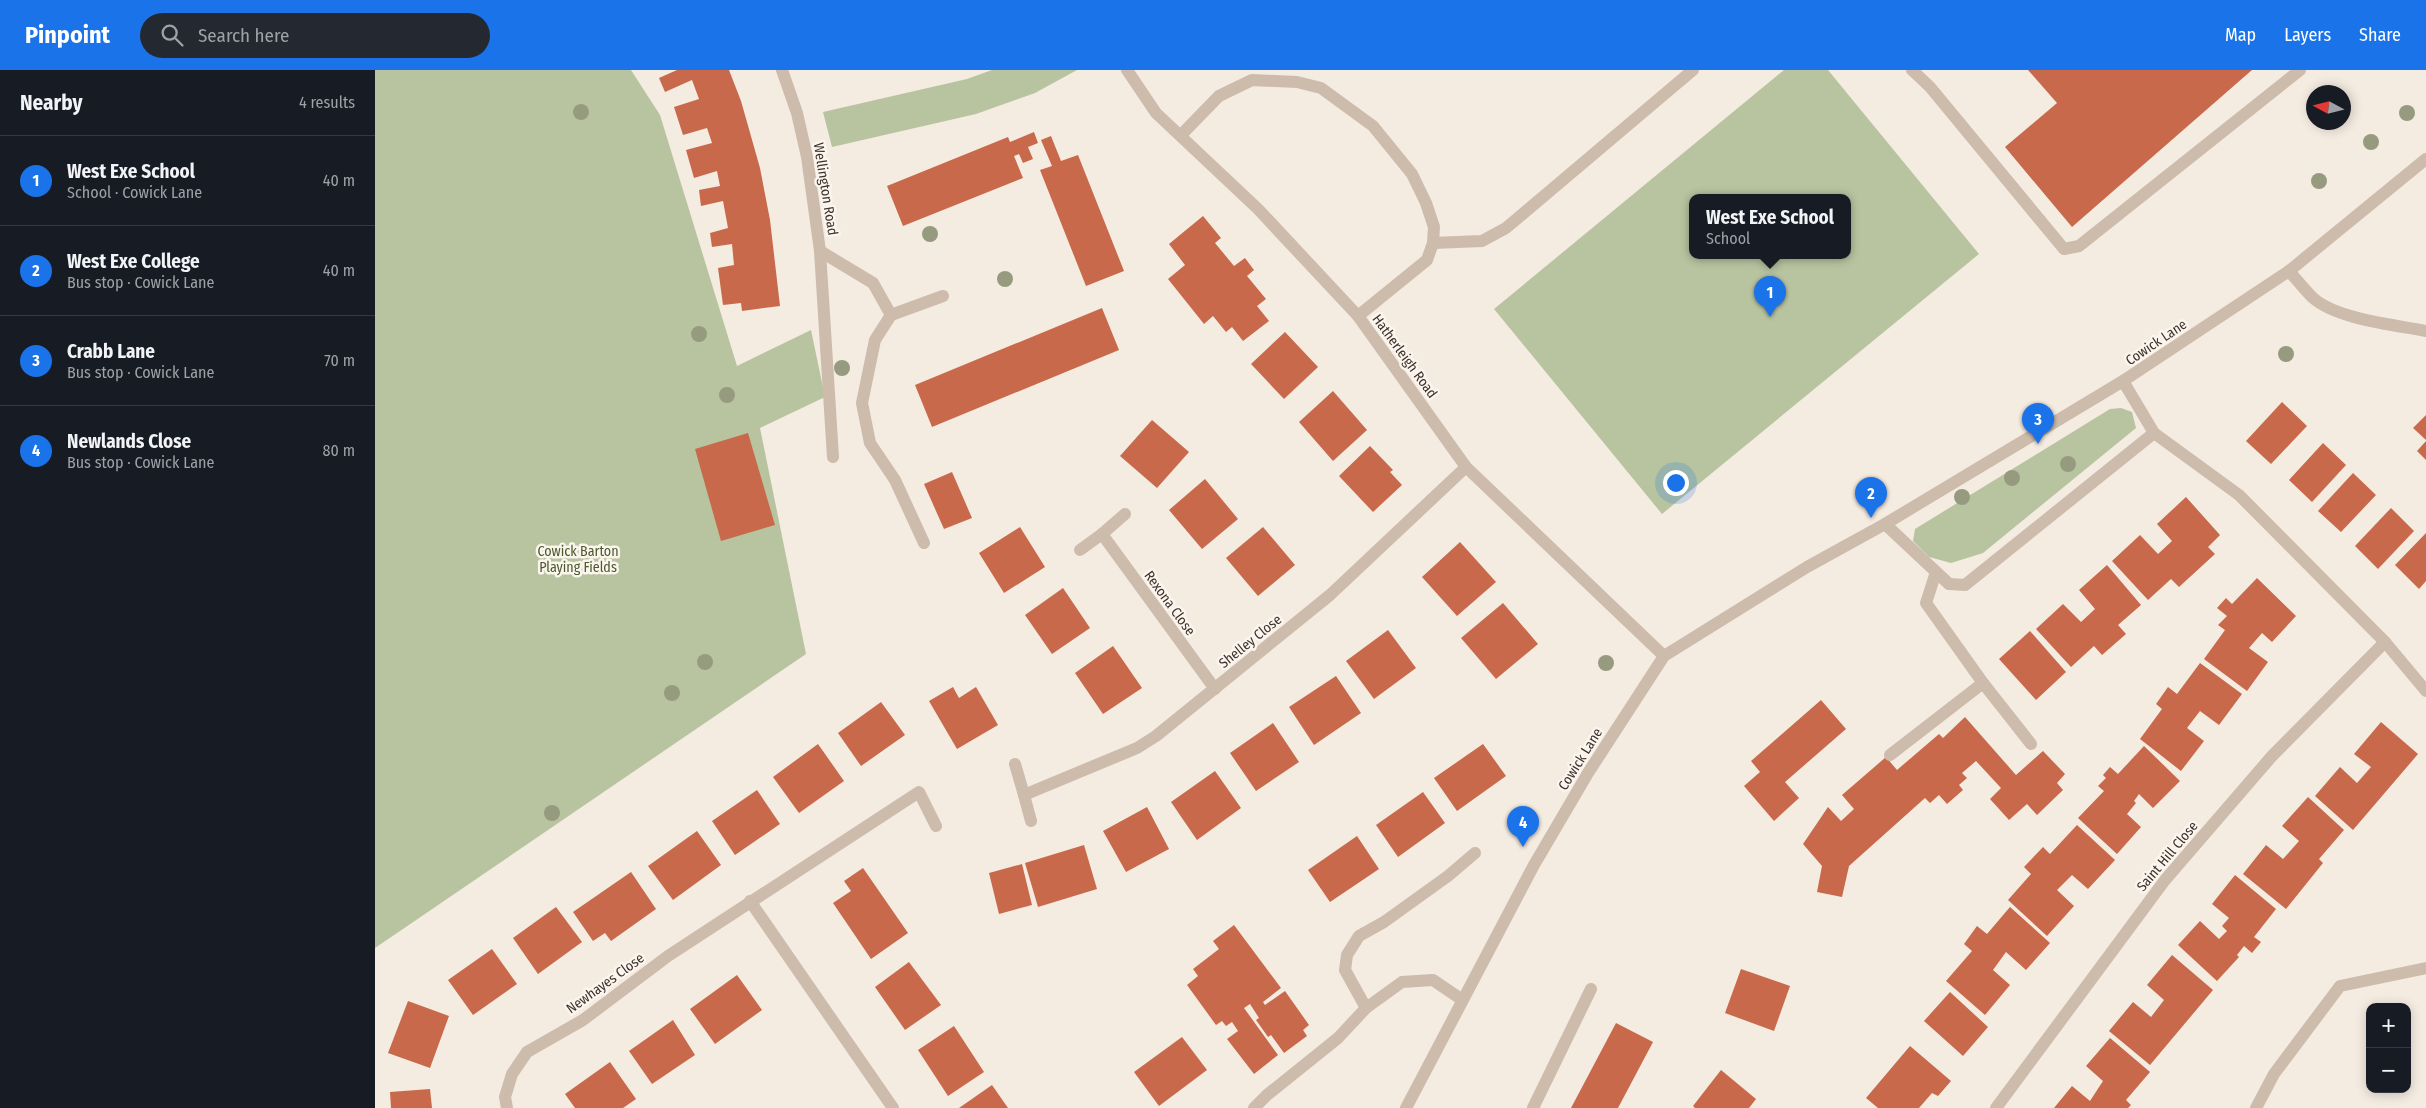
<!DOCTYPE html>
<html lang="en">
<head>
<meta charset="utf-8">
<style>
	:root { --surface:#171b24; --page:#242831; --text:#f1f3f6; --muted:#9ea1a6; --line:#363941; --accent:#1a73e8 }
	body { margin:0; font-family:"Fira Sans Condensed",sans-serif; background:var(--page); color:var(--text) }
	.controls { position:absolute; right:15px; bottom:15px; display:grid; overflow:hidden; border-radius:10px; box-shadow:0 2px 12px #0003 }
	.controls button { width:45px; height:45px; display:grid; place-items:center; padding:0; border:0; border-bottom:1px solid var(--line); background:var(--surface); color:var(--text); font:25px sans-serif }
	.compass { position:absolute; left:1931px; top:15px; width:45px; height:45px; border-radius:50%; background:var(--surface); box-shadow:0 2px 12px #0003; rotate:277deg }
	.you { position:absolute; left:1300px; top:412px; width:18px; height:18px; margin:-12px; border:4px solid #fff; border-radius:50%; background:#1a73e8; box-shadow:0 0 0 8px #1a73e833 }
	.badge { display:grid; place-items:center; width:32px; height:32px; border-radius:50%; background:var(--accent); color:#fff; font-size:16px; font-weight:700 }
	.pin { position:absolute; translate:-50% -41px; filter:drop-shadow(0 1px 2px #0008) }
	.pin::after { content:''; position:absolute; top:26px; width:18px; height:15px; background:inherit; clip-path:polygon(0 0,100% 0,50% 100%) }
	.popup { position:absolute; left:1314px; top:124px; width:162px; height:65px; box-sizing:border-box; display:grid; place-content:center; border-radius:10px; background:var(--surface); filter:drop-shadow(0 1px 4px #0005); font-size:16px; white-space:nowrap; color:var(--muted) }
	.popup b { font-size:19px; color:var(--text) }
	.popup::after { content:''; position:absolute; left:50%; top:100%; margin-left:-10px; border:10px solid transparent; border-top-color:var(--surface) }
	.list { margin:0; padding:0; list-style:none }
	h2 { display:flex; justify-content:space-between; align-items:center; height:65px; margin:0; padding:0 20px; font-size:21px }
	h2 small { font-size:16px; font-weight:400; color:var(--muted) }
	.list li { display:grid; grid-template-columns:32px 1fr auto; gap:15px; align-items:center; box-sizing:border-box; height:90px; padding:0 20px; border-top:1px solid var(--line) }
	.list b { display:block; font-size:19px; white-space:nowrap }
	.list p { margin:0; font-size:16px; white-space:nowrap; color:var(--muted) }
	.list em { font-size:16px; font-style:normal; color:var(--muted) }
	.icon { flex:none; width:28px; height:28px; fill:none; stroke:currentColor; stroke-width:2; stroke-linecap:round; stroke-linejoin:round }
	.map { position:relative; flex:none; width:2051px; height:1038px; overflow:hidden }
	header { display:flex; align-items:center; gap:30px; box-sizing:border-box; height:70px; padding:0 25px; background:var(--accent); color:#fff }
	header strong { font-size:24px }
	nav { display:flex; gap:28px; margin-inline-start:auto; font-size:18px }
	.search { width:350px; height:45px; background:var(--page); display:flex; align-items:center; gap:12px; box-sizing:border-box; padding:0 18px; border-radius:28px; color:var(--muted); font-size:19px }
	main { display:flex }
	aside { flex:1; background:var(--surface) }
	.map>svg:first-child { display:block }
	.green { fill:#b8c4a0; fill-rule:evenodd }
	.building { fill:#c8694b }
	.lines { fill:none; stroke-linecap:round; stroke-linejoin:round }
	.minor { stroke:#cdbbac; stroke-width:12 }
	.tree { fill:#969b7f }
	.labels { text-anchor:middle; stroke-width:5; stroke-linejoin:round; paint-order:stroke }
	.street-label { font-size:14px; fill:#3b302b; stroke:#fbf5ee }
	.park-label { font-size:14px; fill:#4a5a2e; stroke:#fbf5ee }
</style>
</head>
<body>
<header>
<strong>Pinpoint</strong>
<div class="search"><svg class="icon" aria-label="search" viewBox="0 0 24 24"><circle cx="10" cy="10" r="6"/><path d="M15 15l6 6"/></svg>Search here</div>
<nav><a>Map</a><a>Layers</a><a>Share</a></nav>
</header>
<main>
<aside>
<h2>Nearby<small>4 results</small></h2>
<ul class="list">
<li><span class="badge">1</span><div><b>West Exe School</b><p>School · Cowick Lane</p></div><em>40 m</em></li>
<li><span class="badge">2</span><div><b>West Exe College</b><p>Bus stop · Cowick Lane</p></div><em>40 m</em></li>
<li><span class="badge">3</span><div><b>Crabb Lane</b><p>Bus stop · Cowick Lane</p></div><em>70 m</em></li>
<li><span class="badge">4</span><div><b>Newlands Close</b><p>Bus stop · Cowick Lane</p></div><em>80 m</em></li>
</ul>
</aside>
<div class="map">
<svg width="2051" height="1038" viewBox="0 0 2051 1038">
	<rect width="100%" height="100%" fill="#f4ebe1"/>
	<g class="green">
		<polygon points="0,0 256,0 285,45 362,296 436,260 450,327 385,358 431,584 0,878"/>
		<polygon points="617,0 702,0 660,23 601,44 457,77 448,42 592,9"/>
		<path d="M1409,0H1453L1604,184L1287,444L1119,239ZM1318,128H1472V186H1318Z"/>
		<polygon points="1746,338 1757,342 1761,358 1608,483 1576,493 1554,487 1538,471 1540,459 1735,339"/>
	</g>
	<g class="building">
		<polygon points="302,0 354,0 366,31 385,98 395,150 405,236 367,241 366,233 348,235 343,198 359,195 357,174 337,177 335,163 353,158 348,131 326,136 324,120 345,116 342,101 319,108 311,80 337,73 332,58 308,65 299,37 324,29 317,10 290,22 284,8"/>
		<polygon points="1653,0 1877,0 1697,157 1630,77 1682,33"/>
		<polygon points="659,62 663,73 653,77 658,89 648,93 644,84 639,86 648,108 528,156 512,116 633,67 635,72"/>
		<polygon points="676,66 686,91 703,85 749,201 711,216 665,100 677,96 666,70"/>
		<polygon points="828,146 846,168 840,173 859,196 870,188 879,200 872,206 891,229 882,236 894,251 868,271 857,257 851,262 838,246 829,254 793,209 810,195 794,174"/>
		<polygon points="727,238 744,280 557,357 540,315"/>
		<polygon points="910,262 943,297 909,329 876,294"/>
		<polygon points="958,321 992,360 958,391 924,352"/>
		<polygon points="1907,332 1932,356 1896,394 1871,371"/>
		<polygon points="2051,345 2051,370 2038,358"/>
		<polygon points="777,350 814,382 782,418 745,386"/>
		<polygon points="373,363 400,455 346,471 320,379"/>
		<polygon points="2051,371 2051,390 2042,381"/>
		<polygon points="1948,373 1971,395 1937,432 1914,410"/>
		<polygon points="995,376 1018,400 1015,402 1027,415 998,442 964,406"/>
		<polygon points="577,402 597,448 569,459 549,414"/>
		<polygon points="1978,403 2001,425 1966,462 1943,441"/>
		<polygon points="830,409 863,449 827,479 794,440"/>
		<polygon points="1811,427 1845,465 1833,477 1840,484 1804,517 1796,509 1773,530 1737,491 1765,465 1783,484 1797,471 1782,454"/>
		<polygon points="2016,438 2039,461 2003,499 1980,476"/>
		<polygon points="645,457 670,497 629,523 604,483"/>
		<polygon points="888,457 920,495 883,526 851,488"/>
		<polygon points="2051,463 2051,511 2044,519 2020,495"/>
		<polygon points="1085,472 1121,512 1082,546 1047,507"/>
		<polygon points="1732,495 1766,535 1743,555 1751,564 1727,585 1719,576 1696,597 1661,559 1688,534 1706,552 1720,539 1704,520"/>
		<polygon points="1882,508 1921,546 1897,572 1887,563 1874,578 1893,592 1872,621 1829,589 1850,560 1843,555 1852,546 1842,538 1851,528 1857,534"/>
		<polygon points="688,518 715,558 677,584 650,545"/>
		<polygon points="1128,533 1163,574 1121,609 1086,568"/>
		<polygon points="1013,560 1041,598 999,629 971,591"/>
		<polygon points="1655,561 1691,602 1661,630 1624,589"/>
		<polygon points="738,576 767,618 728,644 700,603"/>
		<polygon points="1825,593 1867,624 1844,655 1825,641 1812,658 1829,671 1806,701 1765,669 1787,639 1781,634 1793,617 1802,624"/>
		<polygon points="961,606 986,643 939,675 914,637"/>
		<polygon points="578,617 584,628 601,617 623,655 582,679 554,631"/>
		<polygon points="1446,630 1471,659 1410,712 1424,728 1399,751 1369,716 1385,702 1376,691"/>
		<polygon points="506,632 530,665 486,696 463,663"/>
		<polygon points="1590,647 1641,705 1668,681 1690,704 1682,713 1688,720 1662,745 1652,734 1634,750 1615,729 1626,718 1601,691 1587,703 1592,708 1584,715 1588,720 1572,734 1564,725 1555,733 1550,728 1474,796 1467,827 1442,822 1447,796 1428,774 1453,737 1466,751 1479,739 1467,725 1511,687 1522,700 1564,664 1568,668"/>
		<polygon points="2006,652 2043,684 1978,760 1940,726 1965,697 1982,713 1996,697 1979,684"/>
		<polygon points="898,653 924,692 881,721 855,683"/>
		<polygon points="443,674 469,711 424,743 398,707"/>
		<polygon points="1108,674 1131,706 1082,741 1059,708"/>
		<polygon points="1769,676 1805,711 1778,738 1764,724 1759,731 1761,733 1752,744 1766,757 1742,784 1703,748 1729,721 1723,716 1731,708 1728,705 1735,697 1743,704"/>
		<polygon points="840,701 866,738 822,770 796,732"/>
		<polygon points="382,720 405,754 360,785 337,751"/>
		<polygon points="1048,722 1070,753 1023,787 1001,755"/>
		<polygon points="1933,727 1969,760 1944,789 1948,793 1911,839 1868,804 1891,775 1908,789 1924,771 1907,756"/>
		<polygon points="772,737 794,779 751,802 728,761"/>
		<polygon points="1702,755 1740,790 1713,819 1697,805 1682,820 1699,836 1672,866 1633,830 1656,804 1649,797 1668,777 1675,784"/>
		<polygon points="322,761 346,795 298,830 273,796"/>
		<polygon points="982,766 1004,799 955,832 933,800"/>
		<polygon points="709,775 722,819 663,837 650,793"/>
		<polygon points="647,794 657,835 624,844 614,803"/>
		<polygon points="488,798 533,863 496,889 458,833 476,821 469,811"/>
		<polygon points="256,802 281,839 236,871 230,863 218,871 198,842"/>
		<polygon points="1860,805 1901,839 1879,867 1886,872 1877,883 1869,876 1862,885 1864,887 1842,911 1803,875 1825,851 1844,869 1852,861 1847,856 1854,848 1837,834"/>
		<polygon points="181,837 207,872 163,904 138,868"/>
		<polygon points="1635,837 1675,873 1651,900 1631,882 1618,900 1635,915 1610,945 1571,911 1597,881 1589,874 1602,856 1612,864"/>
		<polygon points="859,855 906,918 888,932 890,935 910,921 934,955 928,960 932,966 909,983 896,965 893,967 881,950 884,948 875,934 869,938 903,985 879,1004 852,969 863,961 857,952 851,956 847,951 841,955 812,915 823,906 818,899 844,879 838,871"/>
		<polygon points="117,879 142,914 98,945 73,910"/>
		<polygon points="1797,885 1838,920 1775,995 1734,961 1758,932 1776,947 1789,930 1772,915"/>
		<polygon points="534,892 566,935 530,960 500,917"/>
		<polygon points="1366,899 1415,916 1399,961 1350,943"/>
		<polygon points="362,905 387,940 340,974 315,939"/>
		<polygon points="1575,922 1613,957 1588,986 1549,951"/>
		<polygon points="33,931 74,946 55,998 13,983"/>
		<polygon points="298,950 320,985 277,1014 254,981"/>
		<polygon points="1241,953 1278,972 1243,1038 1196,1038"/>
		<polygon points="579,956 609,1002 573,1026 543,980"/>
		<polygon points="807,967 832,1000 784,1036 759,1002"/>
		<polygon points="1735,968 1775,1002 1751,1030 1756,1035 1753,1038 1679,1038 1697,1016 1715,1031 1728,1011 1711,996"/>
		<polygon points="1535,976 1576,1011 1563,1026 1557,1023 1544,1038 1503,1038 1491,1028"/>
		<polygon points="235,992 261,1029 248,1038 200,1038 190,1024"/>
		<polygon points="1346,1000 1381,1029 1374,1038 1320,1038 1318,1036"/>
		<polygon points="617,1015 633,1038 584,1038"/>
		<polygon points="55,1019 57,1038 16,1038 15,1022"/>
	</g>
	<g class="lines">
		<g class="minor">
			<polyline points="407,0 422,43 432,87 445,181 498,213 516,245 568,226"/>
			<polyline points="752,0 781,43 883,139 983,246 1091,397 1289,586"/>
			<polyline points="1537,0 1555,17 1689,179 1704,176 1925,0"/>
			<polyline points="806,65 844,26 877,10 922,12 946,18 998,56 1037,104 1051,133 1059,157 1058,173 1052,190 983,246"/>
			<polyline points="1058,173 1107,171 1131,158 1318,0"/>
			<polyline points="445,181 458,387"/>
			<path d="M1914,201C1922,210 1929,219 1937,227C1960,249 2020,255 2051,261"/>
			<polyline points="516,245 500,270 487,333 495,373 520,410 549,473"/>
			<polyline points="1748,311 1779,363 1864,425 2010,572 2051,621"/>
			<polyline points="1510,454 1574,514 1590,515 1779,363"/>
			<polyline points="727,464 750,444"/>
			<polyline points="705,480 727,464 840,619"/>
			<polyline points="1561,502 1551,533 1608,613 1656,674"/>
			<polyline points="1515,685 1608,613"/>
			<polyline points="640,694 649,725"/>
			<polyline points="656,751 649,725 762,678 781,666 955,525 1091,397"/>
			<polyline points="375,831 518,1038"/>
			<polyline points="991,938 970,900 972,885 984,866 1009,852 1073,806 1100,783"/>
			<polyline points="132,1038 130,1027 137,1004 152,982 208,950 293,886 544,722 561,756"/>
			<polyline points="879,1038 892,1025 963,968 991,938 1027,912 1058,910 1086,929"/>
			<polyline points="1031,1038 1159,795 1213,703 1289,586 1432,497 1510,454 1748,311 1914,201 2051,89"/>
			<polyline points="1158,1038 1216,919"/>
			<polyline points="1621,1038 1790,810 1897,686 2010,572"/>
			<polyline points="1881,1038 1899,1004 1965,916 2051,898"/>
		</g>
	</g>
	<g class="tree">
		<circle cx="206" cy="42" r="8"/>
		<circle cx="2032" cy="43" r="8"/>
		<circle cx="1996" cy="72" r="8"/>
		<circle cx="1944" cy="111" r="8"/>
		<circle cx="555" cy="164" r="8"/>
		<circle cx="630" cy="209" r="8"/>
		<circle cx="324" cy="264" r="8"/>
		<circle cx="1911" cy="284" r="8"/>
		<circle cx="467" cy="298" r="8"/>
		<circle cx="352" cy="325" r="8"/>
		<circle cx="1693" cy="394" r="8"/>
		<circle cx="1637" cy="408" r="8"/>
		<circle cx="1587" cy="427" r="8"/>
		<circle cx="330" cy="592" r="8"/>
		<circle cx="1231" cy="593" r="8"/>
		<circle cx="297" cy="623" r="8"/>
		<circle cx="177" cy="743" r="8"/>
	</g>
	<g class="labels">
		<g class="street-label">
			<text transform="translate(451 119) rotate(81)" y="5">Wellington Road</text>
			<text transform="translate(1781 272) rotate(-34)" y="5">Cowick Lane</text>
			<text transform="translate(1030 286) rotate(54)" y="5">Hatherleigh Road</text>
			<text transform="translate(795 533) rotate(54)" y="5">Rexona Close</text>
			<text transform="translate(875 571) rotate(-39)" y="5">Shelley Close</text>
			<text transform="translate(1205 689) rotate(-58)" y="5">Cowick Lane</text>
			<text transform="translate(1792 786) rotate(-50)" y="5">Saint Hill Close</text>
			<text transform="translate(230 913) rotate(-36)" y="5">Newhayes Close</text>
		</g>
		<g class="park-label">
			<text x="203" y="486">Cowick Barton<tspan x="203" dy="16">Playing Fields</tspan></text>
		</g>
	</g>
</svg>
<div class="controls">
<button>+</button>
<button>−</button>
</div>
<svg class="compass" viewBox="-18 -18 36 36"><path d="M0-13l5 13h-10z" fill="#e53935"/><path d="M0 13l5-13h-10z" fill="#9ea1a6"/></svg>
<div class="you"></div>
<div class="pin badge" style="left:1395px;top:247px">1</div>
<div class="popup"><b>West Exe School</b>School</div>
<div class="pin badge" style="left:1496px;top:448px">2</div>
<div class="pin badge" style="left:1663px;top:374px">3</div>
<div class="pin badge" style="left:1148px;top:777px">4</div>
</div>
</main>
</body>
</html>
